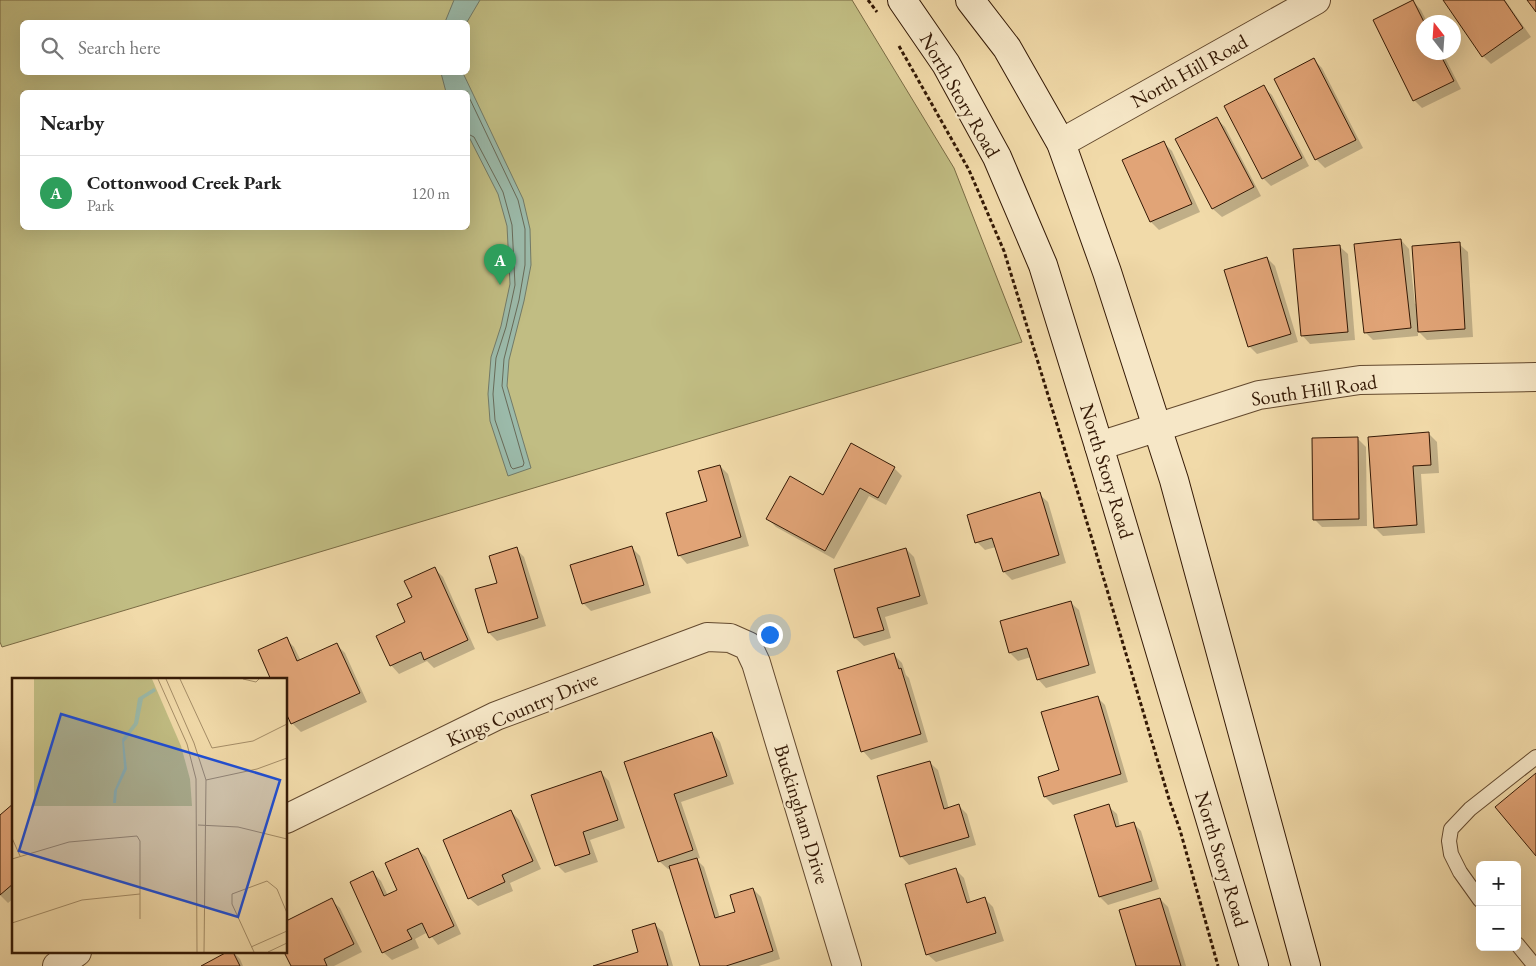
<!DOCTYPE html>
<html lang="en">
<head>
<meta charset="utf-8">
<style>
	:root { --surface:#fff; --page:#f6f6f6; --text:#222; --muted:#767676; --line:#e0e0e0; --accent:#8f2418 }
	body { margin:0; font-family:"EB Garamond",serif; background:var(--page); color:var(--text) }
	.controls { position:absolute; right:15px; bottom:15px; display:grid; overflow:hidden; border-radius:8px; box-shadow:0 5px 20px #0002 }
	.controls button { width:45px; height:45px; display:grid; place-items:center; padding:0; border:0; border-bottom:1px solid var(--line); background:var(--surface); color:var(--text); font:25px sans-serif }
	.compass { position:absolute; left:1416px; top:15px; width:45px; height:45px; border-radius:50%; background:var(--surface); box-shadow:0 5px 20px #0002; rotate:343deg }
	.you { position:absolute; left:769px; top:634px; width:18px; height:18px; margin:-12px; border:4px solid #fff; border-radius:50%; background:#1a73e8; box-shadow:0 0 0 8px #1a73e833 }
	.badge { display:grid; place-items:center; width:32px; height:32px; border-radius:50%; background:var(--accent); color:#fff; font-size:16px; font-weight:700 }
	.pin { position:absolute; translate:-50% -41px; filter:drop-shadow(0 1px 2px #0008) }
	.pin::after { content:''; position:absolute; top:26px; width:18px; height:15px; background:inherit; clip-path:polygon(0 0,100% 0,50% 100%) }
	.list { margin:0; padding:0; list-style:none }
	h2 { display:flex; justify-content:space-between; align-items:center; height:65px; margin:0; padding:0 20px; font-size:21px }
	h2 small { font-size:16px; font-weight:400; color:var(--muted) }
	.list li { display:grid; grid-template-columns:32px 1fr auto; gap:15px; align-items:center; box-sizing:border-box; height:75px; padding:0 20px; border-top:1px solid var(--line) }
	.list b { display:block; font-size:19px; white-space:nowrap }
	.list p { margin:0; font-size:16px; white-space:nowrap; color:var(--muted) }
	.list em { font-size:16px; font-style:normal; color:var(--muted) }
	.icon { flex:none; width:28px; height:28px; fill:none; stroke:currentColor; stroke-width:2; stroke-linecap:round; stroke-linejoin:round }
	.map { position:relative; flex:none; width:1536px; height:966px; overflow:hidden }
	.search { position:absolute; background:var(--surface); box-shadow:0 5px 20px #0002; left:20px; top:20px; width:450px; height:55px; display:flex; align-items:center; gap:12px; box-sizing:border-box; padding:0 18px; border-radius:8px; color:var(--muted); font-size:19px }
	.panel { position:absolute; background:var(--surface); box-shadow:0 5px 20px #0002; left:20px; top:90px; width:450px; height:140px; border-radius:8px }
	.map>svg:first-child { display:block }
	.green { fill:#c1bd83; stroke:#7a6b44; fill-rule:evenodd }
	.water { fill:#9bbaaa; stroke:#727a68 }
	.shadow { fill:#0003 }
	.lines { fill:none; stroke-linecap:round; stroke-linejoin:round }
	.shore { stroke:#686a58; stroke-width:1 }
	.building { fill:#e1a477; stroke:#341905 }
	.service-casing { stroke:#63492e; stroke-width:16 }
	.minor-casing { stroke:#63492e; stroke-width:30 }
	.secondary-casing { stroke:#341905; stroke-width:30 }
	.path { stroke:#341905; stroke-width:3; stroke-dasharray:4 2.5; stroke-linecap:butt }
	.service { stroke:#f6e7c7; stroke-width:14 }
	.minor { stroke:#f6e7c7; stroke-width:28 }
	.secondary { stroke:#f6e7c7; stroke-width:28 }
	.labels { text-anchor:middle; stroke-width:4.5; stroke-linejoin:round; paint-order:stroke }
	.street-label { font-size:20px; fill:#341905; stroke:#f6e7c7 }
	.inset-road { fill:none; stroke:#a58d67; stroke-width:1 }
	.view { fill:#1d4ed8; fill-opacity:0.15; stroke:#1d4ed8; stroke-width:2.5 }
	.inset-edge { fill:none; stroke:#341905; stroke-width:2.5 }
</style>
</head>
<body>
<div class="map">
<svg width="1536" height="966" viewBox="0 0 1536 966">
	<rect width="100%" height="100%" fill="#f1daa9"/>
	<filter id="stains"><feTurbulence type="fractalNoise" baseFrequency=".004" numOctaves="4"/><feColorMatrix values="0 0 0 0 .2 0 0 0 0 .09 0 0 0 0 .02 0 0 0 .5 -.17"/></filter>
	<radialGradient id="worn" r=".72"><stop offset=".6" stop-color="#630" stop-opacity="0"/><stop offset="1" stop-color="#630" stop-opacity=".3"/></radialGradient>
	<path class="green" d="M0,0H852L954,168L1022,342L2,647L0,642ZM22,22H468V72H22ZM22,92H468V228H22Z"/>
	<g class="water">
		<polygon points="454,0 480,0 467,22 445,22"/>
		<polygon points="441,73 463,73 523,199 530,229 531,265 524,301 509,360 507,386 531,468 508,476 490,421 488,394 491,357 501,326 510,284 507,226 498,194 468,135 468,92 446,92"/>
	</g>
	<g class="shadow">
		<polygon points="1444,0 1505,0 1531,37 1491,64 1483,56"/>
		<polygon points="1413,1 1421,10 1427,22 1424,22 1424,52 1442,52 1461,89 1422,108 1414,100"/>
		<polygon points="1314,60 1322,68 1363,148 1325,168 1316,159 1276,79"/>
		<polygon points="1263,87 1272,95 1309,166 1271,186 1263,178"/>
		<polygon points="1217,119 1225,127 1261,196 1222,217 1213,209 1177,140"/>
		<polygon points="1164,143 1172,151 1200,212 1159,230 1151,222 1124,160"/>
		<polygon points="1401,240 1409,249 1415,304 1417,303 1459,244 1468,252 1473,337 1427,340 1418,331 1418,336 1373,340 1365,332"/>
		<polygon points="1339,246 1348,254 1355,340 1310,344 1302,335"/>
		<polygon points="1267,258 1275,266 1298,342 1257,354 1249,346"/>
		<polygon points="1429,434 1437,442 1439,473 1421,474 1425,533 1383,536 1375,528"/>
		<polygon points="1358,439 1366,447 1367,526 1322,527 1314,519"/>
		<polygon points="720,466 728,474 749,546 687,564 679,555 709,502"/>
		<polygon points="894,468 902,476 886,505 869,496 834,559 776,527 768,519"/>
		<polygon points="1039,494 1048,502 1066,563 1012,580 1004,572 996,547 985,550 977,542"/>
		<polygon points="632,548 640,556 651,593 591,611 583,603"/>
		<polygon points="516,549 524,557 546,626 497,641 489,633 476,590 499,583"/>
		<polygon points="906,549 914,557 928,604 885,617 891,638 864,646 855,638"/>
		<polygon points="435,569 443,577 475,649 434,668 427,661 399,674 391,665 413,598"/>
		<polygon points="1070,602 1079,610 1096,673 1046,688 1038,679 1031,657 1018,661 1010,653"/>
		<polygon points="286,639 294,647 301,661 337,645 345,653 367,702 301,732 292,723"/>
		<polygon points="894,655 902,663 906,675 909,678 928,742 871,760 863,751"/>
		<polygon points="1097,697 1105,705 1128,782 1053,805 1045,797 1061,771"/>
		<polygon points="712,733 720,742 734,784 681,802 700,858 696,859 704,867 720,918 737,913 753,889 761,897 780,959 759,966 702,966 671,868 668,869 659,861 626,763"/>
		<polygon points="929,762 938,770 949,809 959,806 967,814 976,845 909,865 901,856"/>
		<polygon points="601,773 609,781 625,828 590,840 598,862 565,873 557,865"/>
		<polygon points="14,805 14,898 8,903 0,895 0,817"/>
		<polygon points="1108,806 1117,814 1120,827 1133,823 1141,831 1159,889 1108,905 1100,897"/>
		<polygon points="511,811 519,820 541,869 510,883 513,891 478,906 469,898"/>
		<polygon points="417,849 426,857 461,934 438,945 428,932 415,939 419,948 392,960 383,952 373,873 381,881 388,896 399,890"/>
		<polygon points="956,870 964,878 971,903 985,899 993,907 1004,941 936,962 927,954"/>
		<polygon points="1160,899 1168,907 1186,966 1137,966"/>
		<polygon points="331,900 340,908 362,952 334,966 292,966 286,952"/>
		<polygon points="654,924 663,932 673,966 597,966 640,953"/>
		<polygon points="233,952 240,959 243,966 204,966"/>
	</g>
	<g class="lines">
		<polyline class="shore" points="468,95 518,200 525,229 525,265 519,300 504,359 502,386 524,463 523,466 513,469 511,467 495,420 493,394 496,358 506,327 515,285 512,225 503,192 474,137 468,134"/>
	</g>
	<g class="building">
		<polygon points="1413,0 1424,22 1424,52 1439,52 1454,81 1413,101 1373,20"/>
		<polygon points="1443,0 1504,0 1523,28 1482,57"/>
		<polygon points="1527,0 1536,0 1536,12"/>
		<polygon points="1314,58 1356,140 1315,160 1274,79"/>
		<polygon points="1264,85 1302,158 1262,179 1224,106"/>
		<polygon points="1217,117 1254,187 1212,209 1175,139"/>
		<polygon points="1164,141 1192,204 1150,222 1122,160"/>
		<polygon points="1401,239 1411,328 1364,333 1354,244"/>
		<polygon points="1460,242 1465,329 1418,332 1412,246"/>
		<polygon points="1340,245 1348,332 1301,336 1293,249"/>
		<polygon points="1267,257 1291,334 1248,347 1224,270"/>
		<polygon points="1429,432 1431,465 1413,466 1417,525 1374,528 1368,437"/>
		<polygon points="1358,437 1359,519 1313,520 1312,438"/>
		<polygon points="851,443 895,467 878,498 860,488 825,551 766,519 790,476 823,495"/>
		<polygon points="720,465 741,537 678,556 666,513 707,501 698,471"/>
		<polygon points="1040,492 1059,555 1003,572 992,538 975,543 967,515"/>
		<polygon points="632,546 644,585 582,604 570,565"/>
		<polygon points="517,547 538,618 488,633 475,589 497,583 489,556"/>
		<polygon points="906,548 920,596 877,608 884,630 854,638 834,569"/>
		<polygon points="435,567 468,640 424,660 421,652 390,666 376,636 405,622 397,604 412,597 404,581"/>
		<polygon points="1071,601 1089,665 1037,680 1027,648 1009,653 1000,621"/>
		<polygon points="287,637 297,661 337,643 360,693 291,724 286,713 286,680 271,680 258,650"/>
		<polygon points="894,653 899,669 901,668 921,734 861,752 837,671"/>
		<polygon points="1098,696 1121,774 1044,797 1038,777 1059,770 1041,712"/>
		<polygon points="712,732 727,776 674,794 693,850 658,862 624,762"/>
		<polygon points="930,761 944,809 959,804 969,837 900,857 877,776"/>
		<polygon points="601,771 618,820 583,832 590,854 555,866 531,795"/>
		<polygon points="1536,773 1536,856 1495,807"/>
		<polygon points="14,803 14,883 0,895 0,815"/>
		<polygon points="1109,804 1116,827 1134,822 1152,881 1099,897 1074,815"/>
		<polygon points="511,810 533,861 502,875 505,882 468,899 443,840"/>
		<polygon points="418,848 454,926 429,938 422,923 407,930 412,939 382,953 350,882 373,871 384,896 397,890 385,863"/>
		<polygon points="697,858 715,918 735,912 730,895 753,888 773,951 726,966 700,966 669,866"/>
		<polygon points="956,868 967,903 985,897 996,933 926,955 905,884"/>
		<polygon points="332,898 354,944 324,959 327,966 291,966 284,952 286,952 286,921"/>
		<polygon points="1160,898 1181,966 1136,966 1119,910"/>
		<polygon points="655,923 668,966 593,966 638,952 632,930"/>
		<polygon points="227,952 233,952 240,966 201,966"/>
	</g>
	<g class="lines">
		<defs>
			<g id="service">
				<polyline points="1480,900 1460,872 1451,854 1449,841 1451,829 1470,809 1536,757"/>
				<polyline points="1517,944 1535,966"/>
			</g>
			<g id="minor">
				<polyline points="1061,143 1316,0"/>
				<polyline points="1099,446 1259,395 1360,380 1536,377"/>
				<polyline points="286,819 496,716 707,637 730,638 748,646 756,663 847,966"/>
				<polyline points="57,966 77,952"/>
			</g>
			<g id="secondary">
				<polyline points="902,0 946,64 997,157 1043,265 1099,446 1254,966"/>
				<polyline points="970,0 1007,48 1061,143 1107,272 1174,480 1306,966"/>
			</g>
		</defs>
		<use href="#service" class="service-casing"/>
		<use href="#minor" class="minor-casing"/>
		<use href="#secondary" class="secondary-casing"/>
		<g class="path">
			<polyline points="868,0 877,12"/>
			<polyline points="899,46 969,170 1004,251 1092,539 1169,799 1180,830 1218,966"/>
		</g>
		<use href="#service" class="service"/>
		<use href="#minor" class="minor"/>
		<use href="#secondary" class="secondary"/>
	</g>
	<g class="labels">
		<g class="street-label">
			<text transform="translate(1189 71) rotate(-29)" y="7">North Hill Road</text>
			<text transform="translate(960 95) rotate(60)" y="7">North Story Road</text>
			<text transform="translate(1314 390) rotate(-8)" y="7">South Hill Road</text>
			<text transform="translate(1107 471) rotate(73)" y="7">North Story Road</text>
			<text transform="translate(522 709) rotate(-23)" y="7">Kings Country Drive</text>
			<text transform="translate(802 814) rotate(73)" y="7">Buckingham Drive</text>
			<text transform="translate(1222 859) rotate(73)" y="7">North Story Road</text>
		</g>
	</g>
	<g transform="translate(12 678)">
		<rect width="275" height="275" fill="#f1daa9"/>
		<path d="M22,1H140L169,68L178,101L180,128H22Z" fill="#c1bd83"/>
		<path d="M142,10L144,13L131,21L126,46L112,64L115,91L105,112L104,125H101L102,113L112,90L110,61L122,45L126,20Z" fill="#9bbaaa"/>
		<path class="inset-road" d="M146,1L175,66L184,101L185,274M154,1L182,65L194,102L192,274M168,1L200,70L241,63L275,46M231,1L244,4L247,1M194,102L245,91L275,80M186,147L226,149L275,161M0,160L8,178M0,181L57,164L125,158L128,163V241M0,245L70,222L128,216M239,269L275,253M242,274L220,226V216L255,203L265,211L275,235M256,274L275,265"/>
		<path class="view" d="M49,36L268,102L226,239L7,173Z"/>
		<rect width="275" height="275" class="inset-edge"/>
	</g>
	<rect width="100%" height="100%" filter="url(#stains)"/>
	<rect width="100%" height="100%" fill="url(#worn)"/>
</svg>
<div class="controls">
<button>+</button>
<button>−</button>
</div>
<svg class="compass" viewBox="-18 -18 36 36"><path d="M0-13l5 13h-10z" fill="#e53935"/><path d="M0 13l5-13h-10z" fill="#767676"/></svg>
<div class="you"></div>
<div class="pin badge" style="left:500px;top:285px;background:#2e9e5b">A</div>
<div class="search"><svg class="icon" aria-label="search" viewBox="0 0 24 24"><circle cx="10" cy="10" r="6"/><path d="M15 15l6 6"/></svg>Search here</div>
<section class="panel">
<h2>Nearby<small></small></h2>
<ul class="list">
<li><span class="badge" style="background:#2e9e5b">A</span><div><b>Cottonwood Creek Park</b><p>Park</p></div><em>120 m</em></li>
</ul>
</section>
</div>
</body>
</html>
